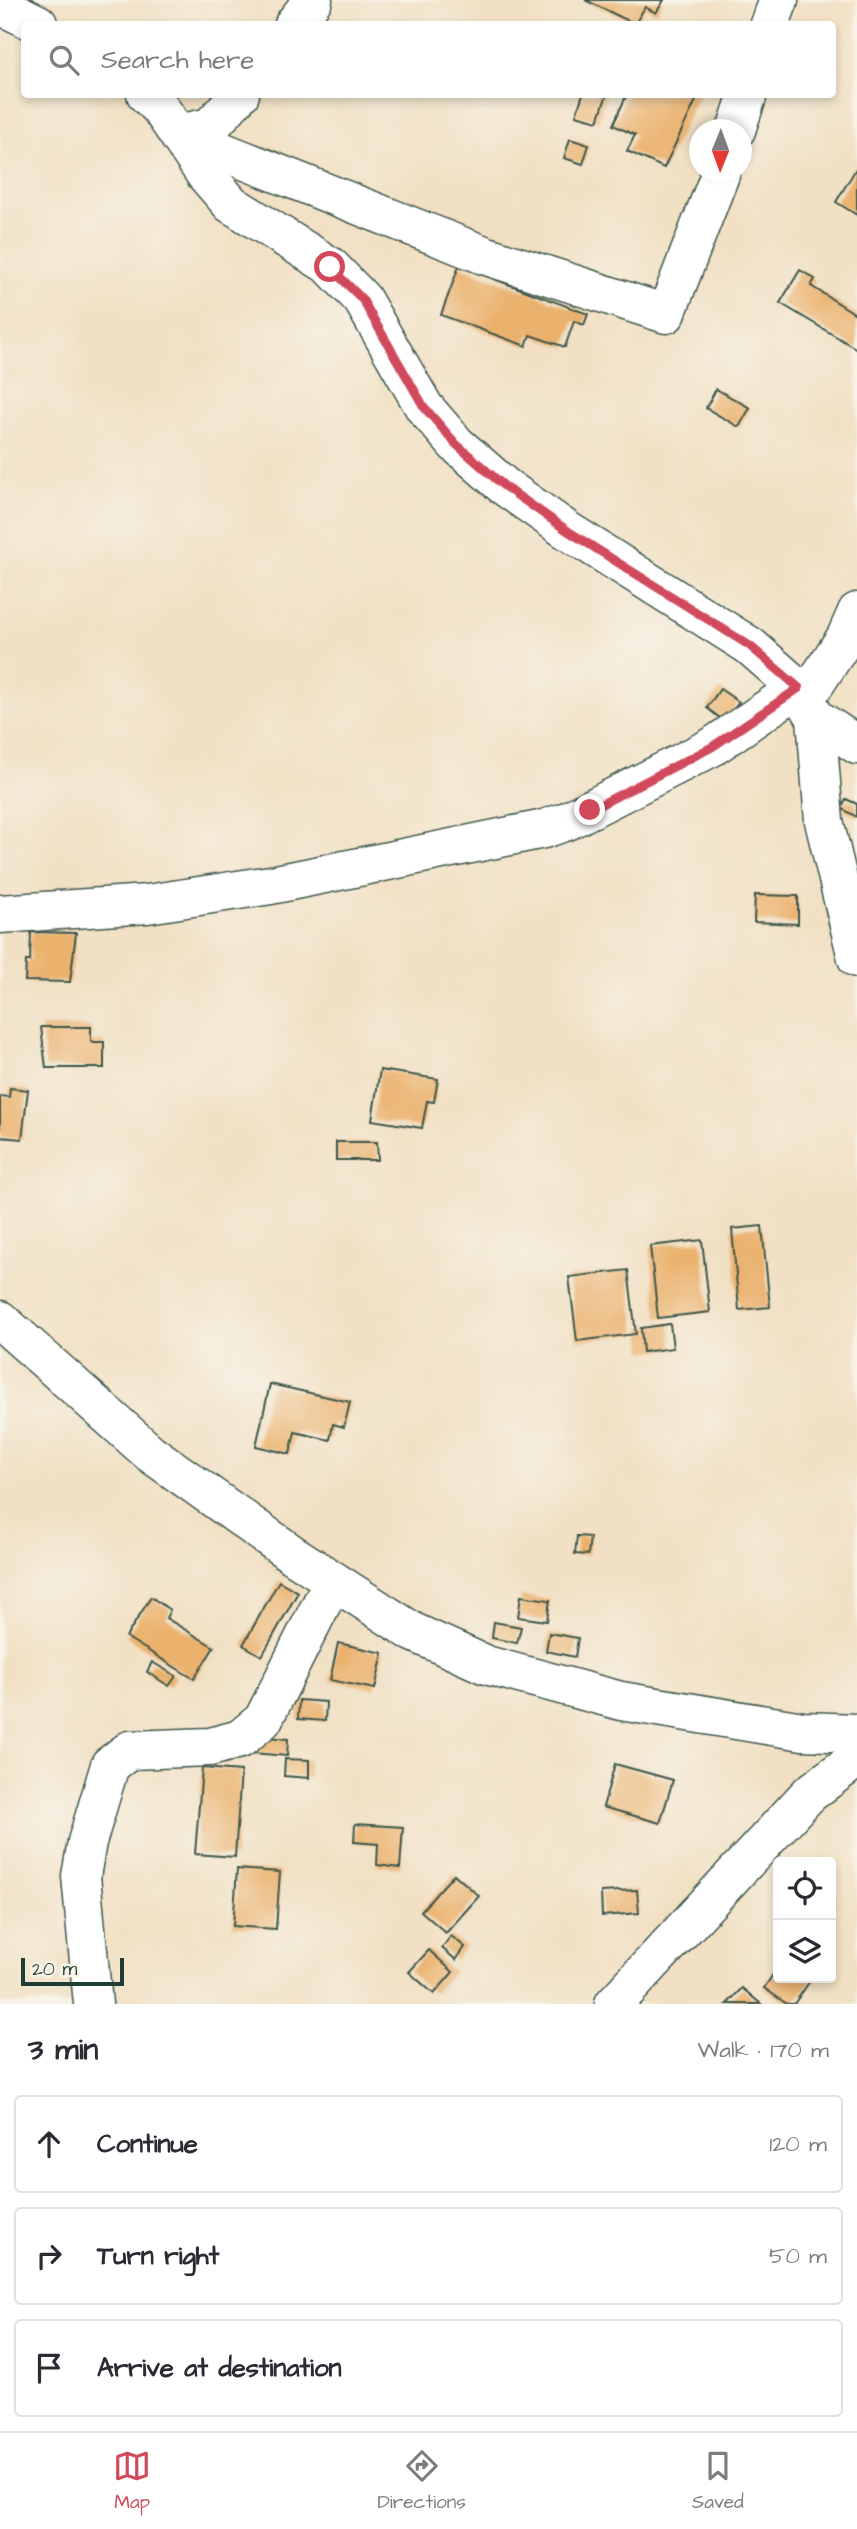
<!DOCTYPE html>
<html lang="en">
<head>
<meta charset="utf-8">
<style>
	:root { --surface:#fff; --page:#f7f7f7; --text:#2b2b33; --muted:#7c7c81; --line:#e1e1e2; --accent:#d1495b }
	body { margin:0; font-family:"Architects Daughter",sans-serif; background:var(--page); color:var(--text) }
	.controls { position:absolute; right:21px; bottom:21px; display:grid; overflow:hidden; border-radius:7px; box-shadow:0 4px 10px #0003 }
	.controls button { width:63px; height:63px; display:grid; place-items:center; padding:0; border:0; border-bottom:2px solid var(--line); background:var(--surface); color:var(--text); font:35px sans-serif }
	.compass { position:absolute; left:689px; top:119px; width:63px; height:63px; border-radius:50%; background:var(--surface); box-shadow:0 4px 10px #0003; rotate:181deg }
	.scale { position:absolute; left:21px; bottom:18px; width:103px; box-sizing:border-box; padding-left:7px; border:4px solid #1f3d34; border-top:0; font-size:19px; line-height:24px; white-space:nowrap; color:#1f3d34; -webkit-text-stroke:5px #f7f3e8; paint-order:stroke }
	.stop { position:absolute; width:21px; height:21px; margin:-16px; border:5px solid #d1495b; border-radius:50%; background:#fff }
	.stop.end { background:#d1495b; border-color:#fff; box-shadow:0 2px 7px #0008 }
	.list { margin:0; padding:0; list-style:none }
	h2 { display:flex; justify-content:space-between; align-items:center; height:91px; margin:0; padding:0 28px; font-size:30px }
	h2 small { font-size:23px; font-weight:400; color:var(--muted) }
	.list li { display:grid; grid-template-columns:46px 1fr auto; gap:21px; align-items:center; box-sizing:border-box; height:98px; margin:0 14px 14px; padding:0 14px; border:2px solid var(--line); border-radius:7px }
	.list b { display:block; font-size:26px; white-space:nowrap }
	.list em { font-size:23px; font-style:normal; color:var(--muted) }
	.icon { flex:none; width:38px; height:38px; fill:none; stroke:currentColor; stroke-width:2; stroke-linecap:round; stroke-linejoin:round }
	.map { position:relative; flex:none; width:857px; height:2004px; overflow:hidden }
	.search { position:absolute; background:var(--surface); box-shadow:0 4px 10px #0003; left:21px; right:21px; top:21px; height:77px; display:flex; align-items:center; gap:18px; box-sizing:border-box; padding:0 24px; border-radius:7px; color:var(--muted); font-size:26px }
	.sheet { height:427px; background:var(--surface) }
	nav { display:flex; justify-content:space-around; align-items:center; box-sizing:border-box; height:98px; border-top:2px solid var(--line); background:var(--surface); font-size:19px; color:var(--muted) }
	nav a { display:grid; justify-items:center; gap:4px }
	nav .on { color:var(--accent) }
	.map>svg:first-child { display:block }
	.building { fill:#ebb26e }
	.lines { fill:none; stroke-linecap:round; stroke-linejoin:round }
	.minor-casing { stroke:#3e5549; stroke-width:41 }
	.minor { stroke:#fff; stroke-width:38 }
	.route { stroke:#d1495b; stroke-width:9 }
</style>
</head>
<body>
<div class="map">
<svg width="857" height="2004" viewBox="0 0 857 2004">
	<rect width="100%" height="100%" fill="#f7f3e8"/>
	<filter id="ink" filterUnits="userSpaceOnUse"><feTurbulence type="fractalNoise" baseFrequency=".0143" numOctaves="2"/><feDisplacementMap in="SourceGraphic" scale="14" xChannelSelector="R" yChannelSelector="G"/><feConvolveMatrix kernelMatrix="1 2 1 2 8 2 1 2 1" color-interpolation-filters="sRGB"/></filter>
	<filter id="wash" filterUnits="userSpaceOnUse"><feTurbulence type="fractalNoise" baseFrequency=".00686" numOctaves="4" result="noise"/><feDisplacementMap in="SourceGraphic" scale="28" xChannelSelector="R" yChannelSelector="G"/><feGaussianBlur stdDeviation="1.57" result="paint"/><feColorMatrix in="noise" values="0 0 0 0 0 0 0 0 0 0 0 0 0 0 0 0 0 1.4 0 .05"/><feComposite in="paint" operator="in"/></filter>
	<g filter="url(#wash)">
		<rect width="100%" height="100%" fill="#f1e0c3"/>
		<g id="blocks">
			<g class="building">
				<polygon points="585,0 664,0 656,13 645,7 635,24"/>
				<polygon points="583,94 607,94 598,121 576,115"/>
				<polygon points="627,94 699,94 664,168 627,151 635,135 613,125"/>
				<polygon points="570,139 589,145 583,164 564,158"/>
				<polygon points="857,167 857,215 836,202"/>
				<polygon points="459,266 588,314 584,325 574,321 565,347 530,335 526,346 441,315"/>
				<polygon points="800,270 815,279 811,286 857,315 857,349 780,303"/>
				<polygon points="716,389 750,408 739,427 706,408"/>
				<polygon points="720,689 739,702 725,722 707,708"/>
				<polygon points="846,799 857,804 857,817 841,808"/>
				<polygon points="755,895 798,896 798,924 754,922"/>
				<polygon points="31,932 76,933 70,982 25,981 26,961 30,961"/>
				<polygon points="41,1027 91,1027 91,1042 104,1042 104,1068 46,1068"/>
				<polygon points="380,1070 438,1079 434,1102 427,1101 422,1128 372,1120"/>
				<polygon points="10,1088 28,1090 22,1139 0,1137 0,1096 9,1097"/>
				<polygon points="336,1142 377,1142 378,1160 336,1160"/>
				<polygon points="762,1226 770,1307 739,1310 732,1229"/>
				<polygon points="702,1240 710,1312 658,1318 650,1246"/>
				<polygon points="628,1270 636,1334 577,1341 569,1277"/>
				<polygon points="670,1324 673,1348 643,1352 641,1328"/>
				<polygon points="270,1384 350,1402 344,1427 333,1424 330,1440 295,1432 290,1454 256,1446"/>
				<polygon points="577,1536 590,1537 588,1555 575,1554"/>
				<polygon points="279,1581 298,1592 262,1656 243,1645"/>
				<polygon points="521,1596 550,1600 547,1621 518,1617"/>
				<polygon points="151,1597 170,1610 166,1618 214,1647 194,1679 126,1637"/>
				<polygon points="494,1622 521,1627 517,1643 492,1638"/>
				<polygon points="549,1633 578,1638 575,1657 546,1651"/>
				<polygon points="338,1643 383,1653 375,1689 330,1680"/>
				<polygon points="152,1662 176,1676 169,1686 147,1672"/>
				<polygon points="299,1700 326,1702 325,1721 298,1719"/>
				<polygon points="254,1736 288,1739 287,1756 252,1753"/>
				<polygon points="285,1759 309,1760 309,1778 284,1776"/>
				<polygon points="615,1764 673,1780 660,1823 603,1807"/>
				<polygon points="202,1768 241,1771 235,1857 195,1854"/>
				<polygon points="355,1824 403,1827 400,1868 377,1865 378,1844 354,1842"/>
				<polygon points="237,1869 280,1872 276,1929 233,1926"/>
				<polygon points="454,1874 479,1896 446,1933 421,1911"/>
				<polygon points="637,1890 639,1913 602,1916 601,1892"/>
				<polygon points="451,1936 465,1947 456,1960 442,1948"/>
				<polygon points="429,1950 453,1972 434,1994 409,1972"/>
				<polygon points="778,1967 778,1978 812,1978 794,2004 787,2004 764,1988"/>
				<polygon points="742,1988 761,2004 727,2004"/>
			</g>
		</g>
	</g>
	<g filter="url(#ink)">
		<use href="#blocks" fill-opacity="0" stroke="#3e5549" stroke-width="2"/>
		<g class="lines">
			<defs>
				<g id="minor">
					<polyline points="0,5 38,24"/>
					<polyline points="294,24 313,0"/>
					<polyline points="770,24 779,0"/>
					<polyline points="146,94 160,108 205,174 231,204 330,266 362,299 424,407 456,444 504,486 568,531 750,646 798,688 816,718 857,745"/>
					<polyline points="736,130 748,94"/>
					<polyline points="178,134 484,255 666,314 721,172"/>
					<polyline points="178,134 210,127 240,94"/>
					<polyline points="816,718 824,821 857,958"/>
					<polyline points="0,914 147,904 271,885 544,829 567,821 712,747 798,688 811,690 846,637 857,612"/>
					<polyline points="0,1320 150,1453 292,1554 413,1632 486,1665 621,1701 803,1731 857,1733"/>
					<polyline points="93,2004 81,1876 87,1842 110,1765 130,1750 210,1747 240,1739 263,1720 333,1581"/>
					<polyline points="614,2004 809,1794 857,1758"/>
				</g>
			</defs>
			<use href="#minor" class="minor-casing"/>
			<use href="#minor" class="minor"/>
		</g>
	</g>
	<g class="lines" filter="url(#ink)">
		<polyline class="route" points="330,267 362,299 424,407 456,444 504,486 568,531 750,646 799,688 712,747 590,810"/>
	</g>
</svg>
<div class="controls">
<button><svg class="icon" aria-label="locate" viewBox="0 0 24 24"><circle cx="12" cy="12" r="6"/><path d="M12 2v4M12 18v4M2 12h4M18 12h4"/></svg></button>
<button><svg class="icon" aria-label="layers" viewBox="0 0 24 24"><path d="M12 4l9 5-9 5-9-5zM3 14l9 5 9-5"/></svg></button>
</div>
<svg class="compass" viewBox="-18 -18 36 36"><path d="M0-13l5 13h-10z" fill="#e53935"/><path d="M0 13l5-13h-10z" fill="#7c7c81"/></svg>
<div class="scale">20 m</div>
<div class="stop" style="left:330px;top:267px"></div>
<div class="stop end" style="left:590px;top:810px"></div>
<div class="search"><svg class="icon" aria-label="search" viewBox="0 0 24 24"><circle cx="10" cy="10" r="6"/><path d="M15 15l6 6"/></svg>Search here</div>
</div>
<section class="sheet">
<h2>3 min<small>Walk · 170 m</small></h2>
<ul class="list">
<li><svg class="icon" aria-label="ahead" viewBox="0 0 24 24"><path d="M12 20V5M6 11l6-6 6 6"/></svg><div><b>Continue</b></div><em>120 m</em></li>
<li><svg class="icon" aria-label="right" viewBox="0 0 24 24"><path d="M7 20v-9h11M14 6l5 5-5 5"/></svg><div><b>Turn right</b></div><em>50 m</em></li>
<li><svg class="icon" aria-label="arrive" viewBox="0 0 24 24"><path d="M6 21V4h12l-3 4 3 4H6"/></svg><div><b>Arrive at destination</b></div></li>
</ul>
</section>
<nav>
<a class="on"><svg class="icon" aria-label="map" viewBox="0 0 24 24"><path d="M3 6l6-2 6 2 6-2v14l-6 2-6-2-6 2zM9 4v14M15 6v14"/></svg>Map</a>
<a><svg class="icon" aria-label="directions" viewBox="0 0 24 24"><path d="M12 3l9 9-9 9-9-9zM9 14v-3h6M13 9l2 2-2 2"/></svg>Directions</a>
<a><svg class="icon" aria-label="saved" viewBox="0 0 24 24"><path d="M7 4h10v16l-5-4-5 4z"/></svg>Saved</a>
</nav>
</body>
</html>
